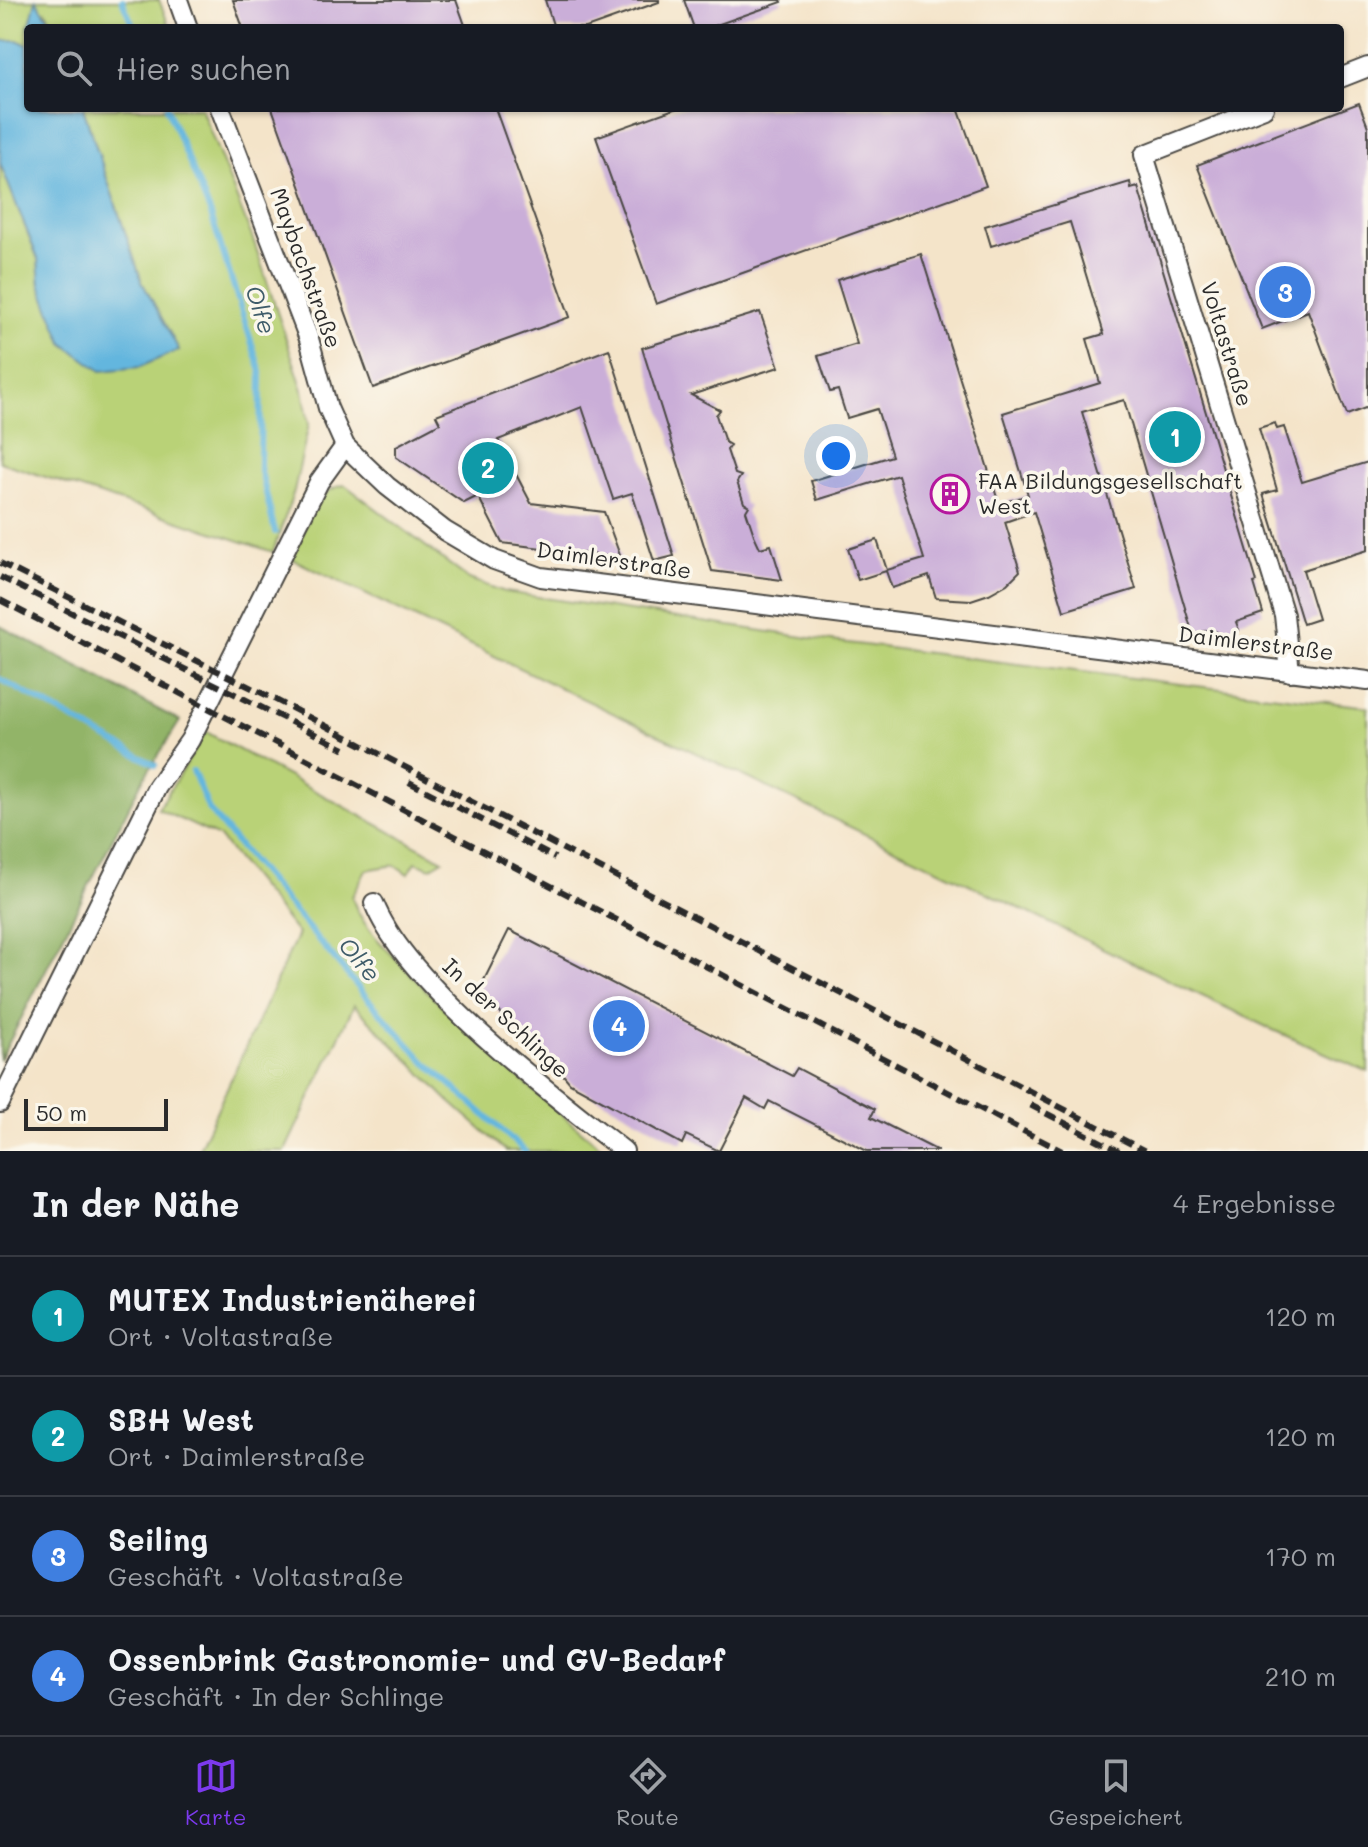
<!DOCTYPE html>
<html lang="de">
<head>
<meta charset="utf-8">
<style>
	:root { --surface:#171b24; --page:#20242c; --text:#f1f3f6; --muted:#9ea1a6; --line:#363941; --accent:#7c3aed }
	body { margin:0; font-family:Mali,sans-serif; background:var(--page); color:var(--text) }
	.scale { position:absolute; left:24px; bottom:20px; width:144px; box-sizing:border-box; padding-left:8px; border:4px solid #2b2b2b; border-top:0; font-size:22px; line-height:28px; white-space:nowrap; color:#2b2b2b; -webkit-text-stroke:6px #fbf7ec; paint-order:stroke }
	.you { position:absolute; left:836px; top:456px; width:28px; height:28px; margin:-20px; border:6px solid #fff; border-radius:50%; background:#1a73e8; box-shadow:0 0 0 12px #1a73e833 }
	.badge { display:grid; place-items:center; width:52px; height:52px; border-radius:50%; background:var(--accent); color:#fff; font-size:26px; font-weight:700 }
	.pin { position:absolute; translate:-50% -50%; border:4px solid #fff; box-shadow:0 2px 8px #0006 }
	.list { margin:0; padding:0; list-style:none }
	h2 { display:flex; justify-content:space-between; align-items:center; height:104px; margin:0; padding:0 32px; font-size:34px }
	h2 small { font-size:26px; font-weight:400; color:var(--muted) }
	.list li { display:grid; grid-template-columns:52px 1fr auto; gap:24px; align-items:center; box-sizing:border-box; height:120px; padding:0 32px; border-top:2px solid var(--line) }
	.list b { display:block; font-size:30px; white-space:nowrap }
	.list p { margin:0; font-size:26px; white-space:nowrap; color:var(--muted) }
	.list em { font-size:26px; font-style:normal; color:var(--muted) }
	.icon { flex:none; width:44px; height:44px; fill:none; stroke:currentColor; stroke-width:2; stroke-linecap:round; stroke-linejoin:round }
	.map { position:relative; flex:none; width:1368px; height:1151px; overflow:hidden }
	.search { position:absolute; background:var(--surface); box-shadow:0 2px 6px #0004; left:24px; right:24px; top:24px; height:88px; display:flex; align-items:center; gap:20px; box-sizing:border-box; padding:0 28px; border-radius:8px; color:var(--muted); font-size:30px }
	.sheet { height:584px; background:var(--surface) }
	nav { display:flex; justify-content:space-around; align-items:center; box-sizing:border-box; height:112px; border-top:2px solid var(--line); background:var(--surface); font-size:22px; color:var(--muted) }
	nav a { display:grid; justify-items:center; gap:4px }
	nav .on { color:var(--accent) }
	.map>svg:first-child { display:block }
	.green { fill:#b9d277; stroke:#727e51; stroke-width:2 }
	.forest { fill:#92b468; stroke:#5e704a; stroke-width:2 }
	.water { fill:#63b6de; stroke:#477084; stroke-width:2 }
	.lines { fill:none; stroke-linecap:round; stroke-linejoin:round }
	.stream { stroke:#63b6de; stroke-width:6 }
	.building { fill:#caaed8 }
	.street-casing { stroke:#494743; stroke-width:22 }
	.street { stroke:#fff; stroke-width:18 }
	.rail { stroke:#2b2b2b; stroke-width:6; stroke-dasharray:12 6; stroke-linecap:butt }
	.labels { text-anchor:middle; stroke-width:7; stroke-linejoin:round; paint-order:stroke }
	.street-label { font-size:22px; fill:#2b2b2b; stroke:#fbf7ec }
	.poi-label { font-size:22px; fill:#2b2b2b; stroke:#fbf7ec; text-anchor:start }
	.water-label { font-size:24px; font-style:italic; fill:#3f5c6a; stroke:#fbf7ec }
</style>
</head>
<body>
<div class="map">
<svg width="1368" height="1151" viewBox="0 0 1368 1151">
	<rect width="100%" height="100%" fill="#fbf7ec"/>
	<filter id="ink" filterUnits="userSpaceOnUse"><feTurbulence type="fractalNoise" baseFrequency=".0125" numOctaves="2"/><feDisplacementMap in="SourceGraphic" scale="16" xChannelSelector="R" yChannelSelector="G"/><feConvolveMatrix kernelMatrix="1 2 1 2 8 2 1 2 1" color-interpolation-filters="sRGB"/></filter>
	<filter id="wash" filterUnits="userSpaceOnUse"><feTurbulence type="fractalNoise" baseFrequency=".006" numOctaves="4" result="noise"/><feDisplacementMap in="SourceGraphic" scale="32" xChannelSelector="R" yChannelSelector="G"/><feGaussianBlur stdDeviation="1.8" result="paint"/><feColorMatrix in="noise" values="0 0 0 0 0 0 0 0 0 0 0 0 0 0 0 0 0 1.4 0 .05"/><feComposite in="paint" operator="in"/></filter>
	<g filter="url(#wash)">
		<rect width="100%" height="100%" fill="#f4e4c9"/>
		<g class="green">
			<polygon points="0,0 159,0 170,28 55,28 46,11 28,25 28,45 0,41"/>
			<polygon points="83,108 201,108 254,242 303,390 309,424 294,491 273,552 0,462 0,163 38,259 40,285 64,343 179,350 142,282"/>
			<path d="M345,485L469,579L505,592L823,640L1368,707V1072L1273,1030L292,559C304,532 312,489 345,485Z"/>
			<path d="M206,732L443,860L430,868L416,862L408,874L395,865L366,870L352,897C361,927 385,947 406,969C468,1035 535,1094 606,1151H506L448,1100L354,1005L285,1151H198L298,934L219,837L158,809Z"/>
		</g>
		<polygon class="forest" points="0,626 180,721 142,781 0,1060"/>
		<g class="water">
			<polygon points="36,0 55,28 29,28"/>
			<polygon points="17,40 28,45 28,108 83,108 142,282 179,350 140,367 101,371 63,343 40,285 38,259 0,163 0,41"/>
		</g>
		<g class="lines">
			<g class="stream">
				<polyline points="122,0 134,28"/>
				<polyline points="167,108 210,212 261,372 260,467 275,532"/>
				<polyline points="0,679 155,765"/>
				<polyline points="193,771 209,810 368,999 424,1061 525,1151"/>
			</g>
		</g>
		<g id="blocks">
			<g class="building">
				<polygon points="233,0 456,0 466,28 243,28"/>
				<polygon points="545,0 659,0 659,2 586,28 554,28"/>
				<polygon points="684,0 781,0 782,2 708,28 694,28"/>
				<polygon points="1359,103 1368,127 1368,407 1347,415 1308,311 1262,329 1197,165"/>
				<polygon points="272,108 495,108 570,317 373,388"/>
				<polygon points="677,108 958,108 986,186 656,304 596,137"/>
				<polygon points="1130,182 1131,189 1138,187 1257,582 1254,583 1263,613 1236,622 1239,630 1232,640 1211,629 1193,635 1124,400 1082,412 1136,589 1064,611 1034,512 1005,522 1020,571 1007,584 989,594 971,600 936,598 929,576 892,588 886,571 858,580 848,549 877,540 887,570 924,559 898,475 817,500 811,481 892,456 877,409 847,418 838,390 830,392 818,356 857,344 837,280 921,254 999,504 1028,495 1003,413 1100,383 1087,339 1104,334 1070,222 991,246 985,226"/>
				<polygon points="760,312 779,367 691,395 720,410 716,415 725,442 730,445 727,450 735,474 741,476 737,482 744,503 749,506 746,511 754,535 760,548 771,545 782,580 712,571 642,348"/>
				<polygon points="609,349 674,556 654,561 632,493 613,499 582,407 498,440 531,503 604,512 621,558 502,543 478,496 464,503 396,457 396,446 440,423 436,415"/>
				<polygon points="1275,423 1277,429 1284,427 1302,482 1368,462 1368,550 1303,570 1318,619 1303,624 1263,494 1277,490 1259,428"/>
				<polygon points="509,930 792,1076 797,1068 875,1109 871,1117 938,1151 867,1151 769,1101 765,1109 746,1098 719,1151 686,1135 682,1144 570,1083 550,1059 478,992"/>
			</g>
		</g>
	</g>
	<g filter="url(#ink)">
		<use href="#blocks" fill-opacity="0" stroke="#494743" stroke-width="2"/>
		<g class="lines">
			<defs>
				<g id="street">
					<polyline points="178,0 188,28"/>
					<polyline points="1340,78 1368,67"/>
					<polyline points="220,108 309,339 328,408 345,446 387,486 445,531 494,560 541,577 1368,681"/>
					<polyline points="1264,108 1144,155 1284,615 1290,672"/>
					<path d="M374,903C405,984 554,1096 624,1151"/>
					<polyline points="0,1103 157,787 190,740 319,482 345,446"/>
				</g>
			</defs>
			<use href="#street" class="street-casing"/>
			<use href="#street" class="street"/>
			<g class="rail">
				<polyline points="0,563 272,698 1145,1151"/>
				<polyline points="0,577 345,749"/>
				<polyline points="0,600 1062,1151"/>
				<polyline points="409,782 555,858"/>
				<polyline points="1030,1105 1119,1151"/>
			</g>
		</g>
	</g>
	<defs>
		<symbol id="building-ring" viewBox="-11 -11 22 22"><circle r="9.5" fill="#fbf7ec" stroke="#b5179e" stroke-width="1.5"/><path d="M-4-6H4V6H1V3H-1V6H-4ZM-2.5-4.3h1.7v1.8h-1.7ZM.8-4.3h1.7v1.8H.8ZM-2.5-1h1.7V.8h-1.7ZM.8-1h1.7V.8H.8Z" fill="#b5179e"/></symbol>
	</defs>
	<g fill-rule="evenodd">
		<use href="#building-ring" x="928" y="472" width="44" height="44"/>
	</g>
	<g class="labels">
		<g class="street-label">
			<text transform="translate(306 268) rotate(70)" y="8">Maybachstraße</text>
			<text transform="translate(1227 344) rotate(73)" y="8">Voltastraße</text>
			<text transform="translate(614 560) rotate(8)" y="8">Daimlerstraße</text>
			<text transform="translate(1256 643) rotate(7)" y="8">Daimlerstraße</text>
			<text transform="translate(506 1018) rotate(43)" y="8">In der Schlinge</text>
		</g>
		<g class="poi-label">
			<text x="978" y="489">FAA Bildungsgesellschaft<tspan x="978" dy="25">West</tspan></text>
		</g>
		<g class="water-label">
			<text transform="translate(260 310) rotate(72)" y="8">Olfe</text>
			<text transform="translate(359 960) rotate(50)" y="8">Olfe</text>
		</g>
	</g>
</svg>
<div class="scale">50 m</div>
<div class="you"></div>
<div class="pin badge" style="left:1175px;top:437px;background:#0f9aa8">1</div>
<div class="pin badge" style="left:488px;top:468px;background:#0f9aa8">2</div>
<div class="pin badge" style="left:1285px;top:292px;background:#3f7fe0">3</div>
<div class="pin badge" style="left:619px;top:1026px;background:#3f7fe0">4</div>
<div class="search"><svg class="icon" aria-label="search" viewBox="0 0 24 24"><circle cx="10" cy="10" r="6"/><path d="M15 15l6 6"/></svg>Hier suchen</div>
</div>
<section class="sheet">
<h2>In der Nähe<small>4 Ergebnisse</small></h2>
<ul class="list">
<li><span class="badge" style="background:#0f9aa8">1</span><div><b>MUTEX Industrienäherei</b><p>Ort · Voltastraße</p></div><em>120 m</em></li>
<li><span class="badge" style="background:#0f9aa8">2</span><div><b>SBH West</b><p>Ort · Daimlerstraße</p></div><em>120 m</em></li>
<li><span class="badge" style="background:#3f7fe0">3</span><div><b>Seiling</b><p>Geschäft · Voltastraße</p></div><em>170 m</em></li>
<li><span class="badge" style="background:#3f7fe0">4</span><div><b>Ossenbrink Gastronomie- und GV-Bedarf</b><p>Geschäft · In der Schlinge</p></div><em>210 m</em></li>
</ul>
</section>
<nav>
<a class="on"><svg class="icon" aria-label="map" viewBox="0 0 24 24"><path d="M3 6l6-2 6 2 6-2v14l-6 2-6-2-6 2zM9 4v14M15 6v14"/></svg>Karte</a>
<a><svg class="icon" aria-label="directions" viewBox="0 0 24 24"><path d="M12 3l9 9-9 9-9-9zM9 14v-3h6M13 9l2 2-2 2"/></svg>Route</a>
<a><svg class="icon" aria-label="saved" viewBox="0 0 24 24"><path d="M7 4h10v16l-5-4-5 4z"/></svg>Gespeichert</a>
</nav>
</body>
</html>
